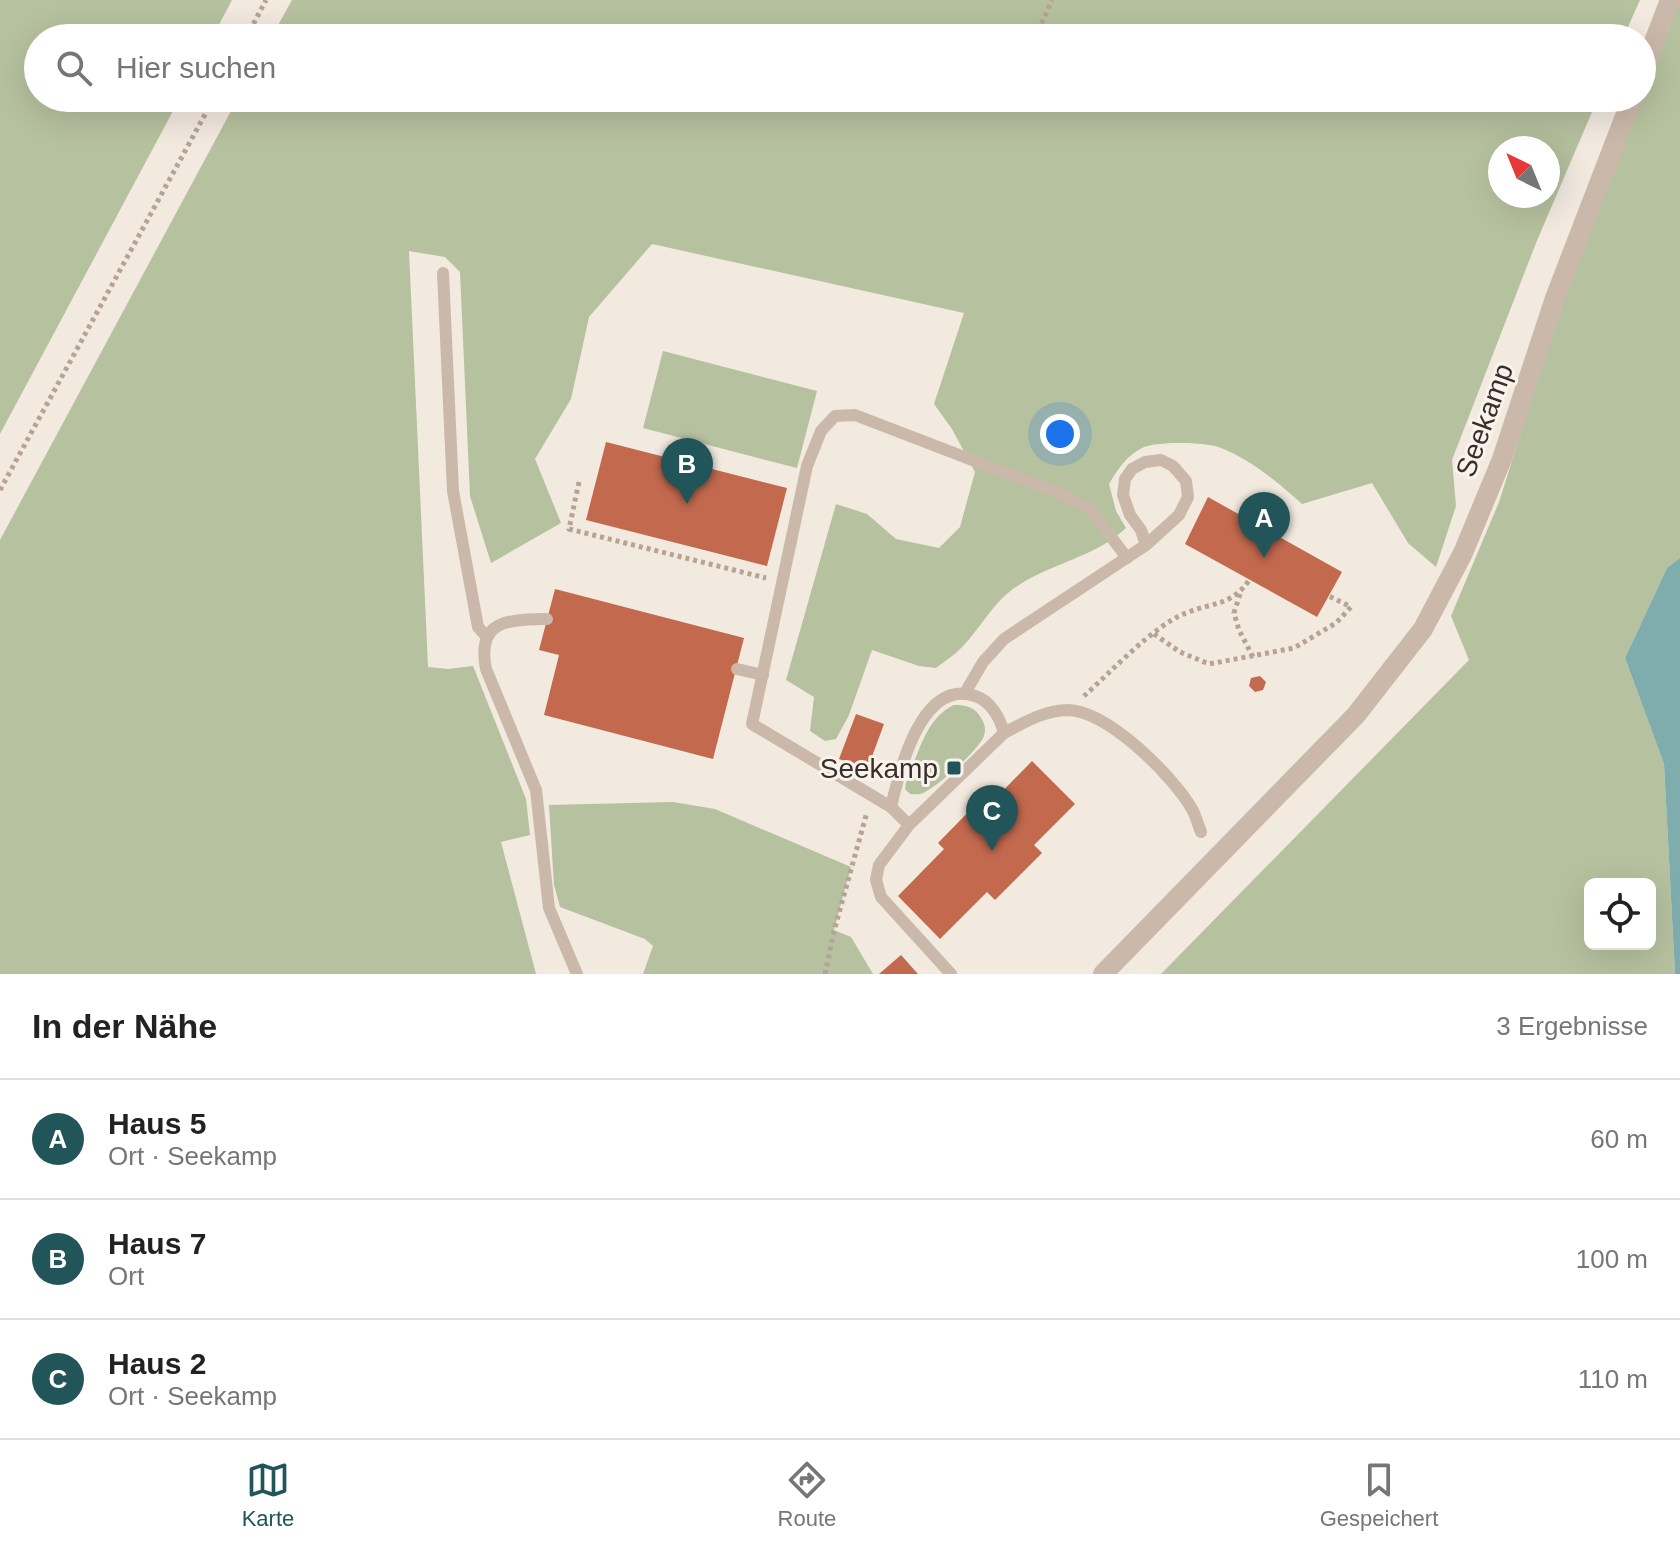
<!DOCTYPE html>
<html lang="de">
<head>
<meta charset="utf-8">
<style>
	:root { --surface:#fff; --page:#f6f6f6; --text:#222; --muted:#767676; --line:#e0e0e0; --accent:#215559 }
	body { margin:0; font-family:Helvetica,sans-serif; background:var(--page); color:var(--text) }
	.controls { position:absolute; right:24px; bottom:24px; display:grid; overflow:hidden; border-radius:12px; box-shadow:0 8px 32px #0002 }
	.controls button { width:72px; height:72px; display:grid; place-items:center; padding:0; border:0; border-bottom:2px solid var(--line); background:var(--surface); color:var(--text); font:40px sans-serif }
	.compass { position:absolute; left:1488px; top:136px; width:72px; height:72px; border-radius:50%; background:var(--surface); box-shadow:0 8px 32px #0002; rotate:317deg }
	.you { position:absolute; left:1060px; top:434px; width:28px; height:28px; margin:-20px; border:6px solid #fff; border-radius:50%; background:#1a73e8; box-shadow:0 0 0 12px #1a73e833 }
	.badge { display:grid; place-items:center; width:52px; height:52px; border-radius:50%; background:var(--accent); color:#fff; font-size:26px; font-weight:700 }
	.pin { position:absolute; translate:-50% -66px; filter:drop-shadow(0 2px 4px #0008) }
	.pin::after { content:''; position:absolute; top:42px; width:28px; height:24px; background:inherit; clip-path:polygon(0 0,100% 0,50% 100%) }
	.list { margin:0; padding:0; list-style:none }
	h2 { display:flex; justify-content:space-between; align-items:center; height:104px; margin:0; padding:0 32px; font-size:34px }
	h2 small { font-size:26px; font-weight:400; color:var(--muted) }
	.list li { display:grid; grid-template-columns:52px 1fr auto; gap:24px; align-items:center; box-sizing:border-box; height:120px; padding:0 32px; border-top:2px solid var(--line) }
	.list b { display:block; font-size:30px; white-space:nowrap }
	.list p { margin:0; font-size:26px; white-space:nowrap; color:var(--muted) }
	.list em { font-size:26px; font-style:normal; color:var(--muted) }
	.icon { flex:none; width:44px; height:44px; fill:none; stroke:currentColor; stroke-width:2; stroke-linecap:round; stroke-linejoin:round }
	.map { position:relative; flex:none; width:1680px; height:974px; overflow:hidden }
	.search { position:absolute; background:var(--surface); box-shadow:0 8px 32px #0002; left:24px; right:24px; top:24px; height:88px; display:flex; align-items:center; gap:20px; box-sizing:border-box; padding:0 28px; border-radius:44px; color:var(--muted); font-size:30px }
	.sheet { height:464px; background:var(--surface) }
	nav { display:flex; justify-content:space-around; align-items:center; box-sizing:border-box; height:112px; border-top:2px solid var(--line); background:var(--surface); font-size:22px; color:var(--muted) }
	nav a { display:grid; justify-items:center; gap:4px }
	nav .on { color:var(--accent) }
	.map>svg:first-child { display:block }
	.green { fill:#b6c19f; fill-rule:evenodd }
	.water { fill:#7fadae }
	.building { fill:#c2694e }
	.lines { fill:none; stroke-linecap:round; stroke-linejoin:round }
	.path { stroke:#b6a396; stroke-width:5; stroke-dasharray:4 4; stroke-linecap:butt }
	.service { stroke:#cab9ab; stroke-width:12 }
	.tertiary { stroke:#cab9ab; stroke-width:20 }
	.poi-dot { fill:#215559; stroke:#faf3ec; stroke-width:3 }
	.labels { text-anchor:middle; stroke-width:6; stroke-linejoin:round; paint-order:stroke }
	.street-label { font-size:28px; fill:#382f2a; stroke:#faf3ec }
	.poi-label { font-size:28px; fill:#382f2a; stroke:#faf3ec; text-anchor:end }
</style>
</head>
<body>
<div class="map">
<svg width="1680" height="974" viewBox="0 0 1680 974">
	<rect width="100%" height="100%" fill="#f2e9df"/>
	<g class="green">
		<polygon points="0,0 232,0 212,38 38,38 38,98 180,98 0,434"/>
		<polygon points="292,0 1640,0 1623,38 271,38"/>
		<path d="M1676,0H1680V558L1667,568L1625,658L1664,764L1675,974H1161L1469,660L1451,616L1499,502L1564,297L1638,98H1642V86ZM1590,884H1650V944H1590Z"/>
		<path d="M238,98H1598L1536,243L1452,460L1456,506L1436,567L1408,543L1372,483L1302,504C1279,483 1251,460 1221,448C1207,442 1156,441 1142,448C1126,456 1118,469 1109,484L1116,511L1126,528C1092,560 1043,564 1008,593C991,607 979,629 964,645C956,654 945,661 936,668L919,666L872,650L849,715L836,739L825,741L810,731L814,697L786,680L836,504L867,514L896,539L939,548L960,527L975,472L952,429L934,404L964,313L652,244L589,317L571,399L535,459L561,523L491,563L470,496L460,272L445,257L409,251L428,667L448,669L473,666L526,799L530,835L501,842L536,974H0V540ZM1500,148H1548V196H1500Z"/>
		<polygon points="663,351 817,391 797,468 643,428"/>
		<path d="M954,705C966,705 975,707 981,718C985,724 986,729 984,736C979,750 937,787 923,793C919,795 914,794 910,794L905,789L906,783C918,756 925,718 954,705Z"/>
		<polygon points="673,802 715,809 851,867 834,930 851,937 873,974 643,974 653,946 645,939 560,907 554,885 549,805"/>
	</g>
	<polygon class="water" points="1680,558 1680,974 1675,974 1664,764 1625,658 1667,568"/>
	<g class="building">
		<polygon points="606,442 787,488 767,566 586,520"/>
		<polygon points="1208,497 1342,572 1317,617 1185,544"/>
		<polygon points="555,589 744,638 713,759 544,715 559,655 539,650"/>
		<polygon points="1260,676 1266,682 1263,690 1255,692 1249,686 1251,678"/>
		<polygon points="856,714 884,724 867,770 839,759"/>
		<polygon points="1032,761 1075,804 1034,845 1042,853 995,900 987,892 940,939 898,896 944,849 938,843 985,795 992,802"/>
		<polygon points="901,955 918,974 879,974"/>
	</g>
	<g class="lines">
		<g class="path">
			<polyline points="246,38 266,0"/>
			<polyline points="1035,38 1052,0"/>
			<polyline points="579,482 569,529 766,578"/>
			<polyline points="0,490 214,98"/>
			<polyline points="1240,594 1234,613 1239,630 1253,657"/>
			<polyline points="1154,634 1180,652 1209,664 1294,648 1336,623 1351,607 1329,596"/>
			<path d="M1084,696C1110,673 1154,625 1186,613C1213,602 1232,606 1250,579"/>
			<polyline points="825,974 834,931 867,812"/>
		</g>
		<g class="service">
			<polyline points="443,273 453,491 478,627 486,636"/>
			<path d="M547,619C509,620 476,619 486,669L536,790L549,908L577,974"/>
			<polyline points="737,669 763,675"/>
			<polyline points="965,693 983,662 1004,639 1146,545 1179,515 1188,497 1186,481 1173,466 1161,460 1145,462 1132,469 1125,479 1123,495 1130,515 1141,530 1146,545"/>
			<path d="M1004,733C1023,723 1045,710 1068,710C1108,711 1173,776 1192,809C1196,816 1198,825 1201,832"/>
			<polyline points="891,807 752,724 807,466 821,431 835,416 855,415 1063,495 1090,509 1127,558"/>
			<path d="M909,825L891,807C899,772 921,678 975,696C991,701 1000,718 1004,733L909,825L879,865L876,880L881,897L951,974"/>
		</g>
		<g class="tertiary">
			<polyline points="1642,73 1670,0"/>
			<polyline points="1103,974 1356,715 1423,629 1463,553 1502,459 1555,298 1632,98"/>
		</g>
	</g>
	<rect class="poi-dot" x="946" y="760" width="16" height="16" rx="4"/>
	<g class="labels">
		<g class="street-label">
			<text transform="translate(1484 420) rotate(-70)" y="10">Seekamp</text>
		</g>
		<g class="poi-label">
			<text x="938" y="778">Seekamp</text>
		</g>
	</g>
</svg>
<div class="controls">
<button><svg class="icon" aria-label="locate" viewBox="0 0 24 24"><circle cx="12" cy="12" r="6"/><path d="M12 2v4M12 18v4M2 12h4M18 12h4"/></svg></button>
</div>
<svg class="compass" viewBox="-18 -18 36 36"><path d="M0-13l5 13h-10z" fill="#e53935"/><path d="M0 13l5-13h-10z" fill="#767676"/></svg>
<div class="you"></div>
<div class="pin badge" style="left:1264px;top:558px">A</div>
<div class="pin badge" style="left:687px;top:504px">B</div>
<div class="pin badge" style="left:992px;top:851px">C</div>
<div class="search"><svg class="icon" aria-label="search" viewBox="0 0 24 24"><circle cx="10" cy="10" r="6"/><path d="M15 15l6 6"/></svg>Hier suchen</div>
</div>
<section class="sheet">
<h2>In der Nähe<small>3 Ergebnisse</small></h2>
<ul class="list">
<li><span class="badge">A</span><div><b>Haus 5</b><p>Ort · Seekamp</p></div><em>60 m</em></li>
<li><span class="badge">B</span><div><b>Haus 7</b><p>Ort</p></div><em>100 m</em></li>
<li><span class="badge">C</span><div><b>Haus 2</b><p>Ort · Seekamp</p></div><em>110 m</em></li>
</ul>
</section>
<nav>
<a class="on"><svg class="icon" aria-label="map" viewBox="0 0 24 24"><path d="M3 6l6-2 6 2 6-2v14l-6 2-6-2-6 2zM9 4v14M15 6v14"/></svg>Karte</a>
<a><svg class="icon" aria-label="directions" viewBox="0 0 24 24"><path d="M12 3l9 9-9 9-9-9zM9 14v-3h6M13 9l2 2-2 2"/></svg>Route</a>
<a><svg class="icon" aria-label="saved" viewBox="0 0 24 24"><path d="M7 4h10v16l-5-4-5 4z"/></svg>Gespeichert</a>
</nav>
</body>
</html>
